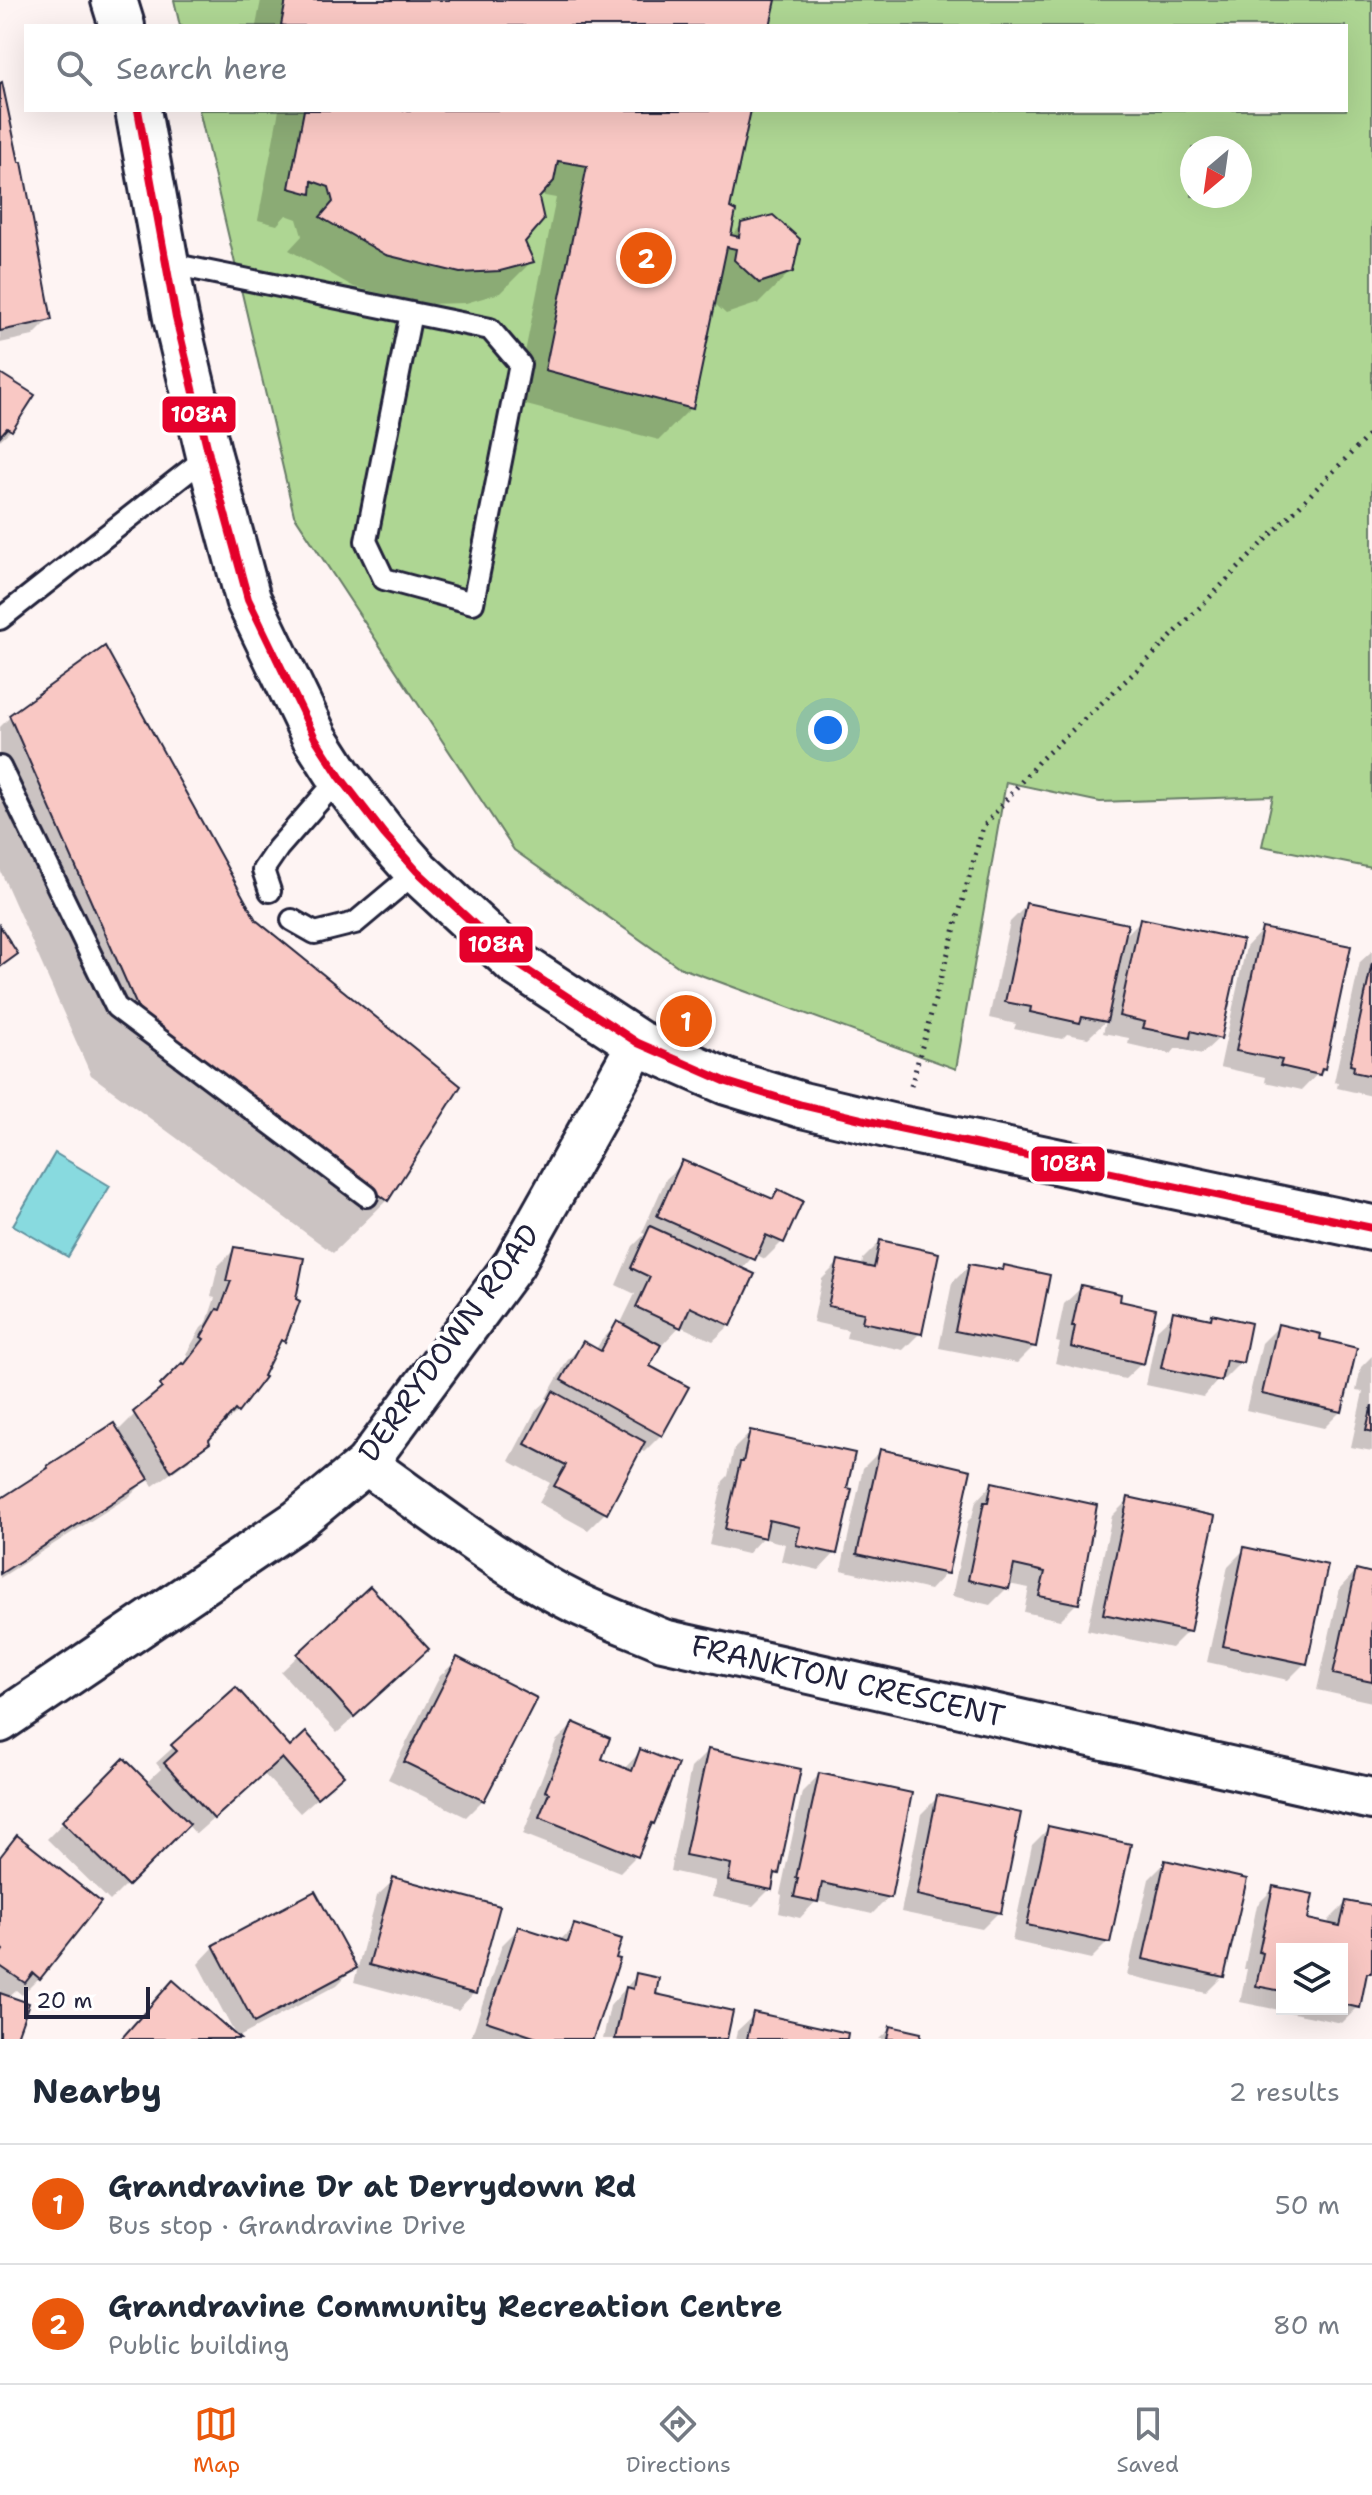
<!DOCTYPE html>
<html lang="en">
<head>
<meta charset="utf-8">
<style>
	:root { --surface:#fff; --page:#f6f6f7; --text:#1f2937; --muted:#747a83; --line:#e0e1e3; --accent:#ea580c }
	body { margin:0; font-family:"Shantell Sans",sans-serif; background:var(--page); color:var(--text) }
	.controls { position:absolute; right:24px; bottom:24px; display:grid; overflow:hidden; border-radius:0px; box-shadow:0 8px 32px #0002 }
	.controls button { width:72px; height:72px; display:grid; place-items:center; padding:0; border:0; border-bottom:2px solid var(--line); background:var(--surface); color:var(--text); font:40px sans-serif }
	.compass { position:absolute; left:1180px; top:136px; width:72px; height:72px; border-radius:50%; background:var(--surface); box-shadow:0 8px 32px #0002; rotate:209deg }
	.scale { position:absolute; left:24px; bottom:20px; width:126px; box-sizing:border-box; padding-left:8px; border:4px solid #22223b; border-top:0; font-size:22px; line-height:28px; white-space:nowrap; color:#22223b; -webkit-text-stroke:6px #fff; paint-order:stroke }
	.you { position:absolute; left:828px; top:730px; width:28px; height:28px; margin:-20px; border:6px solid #fff; border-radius:50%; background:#1a73e8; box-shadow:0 0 0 12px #1a73e833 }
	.badge { display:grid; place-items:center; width:52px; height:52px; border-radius:50%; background:var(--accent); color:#fff; font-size:26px; font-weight:700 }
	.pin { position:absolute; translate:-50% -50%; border:4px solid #fff; box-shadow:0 2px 8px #0006 }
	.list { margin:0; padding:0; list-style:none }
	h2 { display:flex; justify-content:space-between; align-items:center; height:104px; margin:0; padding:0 32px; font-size:34px }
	h2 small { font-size:26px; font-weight:400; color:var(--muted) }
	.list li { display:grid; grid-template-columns:52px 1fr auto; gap:24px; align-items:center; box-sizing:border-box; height:120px; padding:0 32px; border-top:2px solid var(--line) }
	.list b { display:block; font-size:30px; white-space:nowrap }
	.list p { margin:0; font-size:26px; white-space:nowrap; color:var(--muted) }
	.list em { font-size:26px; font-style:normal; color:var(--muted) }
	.icon { flex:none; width:44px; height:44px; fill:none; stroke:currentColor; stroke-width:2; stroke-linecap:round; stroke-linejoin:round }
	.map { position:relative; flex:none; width:1372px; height:2039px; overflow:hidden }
	.search { position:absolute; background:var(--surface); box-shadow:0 8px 32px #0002; left:24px; right:24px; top:24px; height:88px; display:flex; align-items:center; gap:20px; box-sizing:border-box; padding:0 28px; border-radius:0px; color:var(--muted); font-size:30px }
	.sheet { height:344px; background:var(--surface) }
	nav { display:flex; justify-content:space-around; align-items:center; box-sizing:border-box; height:112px; border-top:2px solid var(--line); background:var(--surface); font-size:22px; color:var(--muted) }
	nav a { display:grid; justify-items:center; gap:4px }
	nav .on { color:var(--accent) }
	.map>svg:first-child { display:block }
	.green { fill:#aed693; stroke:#687c67; stroke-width:2; fill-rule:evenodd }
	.water { fill:#88dadf; stroke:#5f909d; stroke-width:2 }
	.shadow { fill:#0003; fill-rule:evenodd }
	.building { fill:#f9c8c4; stroke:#22223b; stroke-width:2 }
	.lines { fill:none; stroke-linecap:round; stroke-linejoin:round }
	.lane-casing { stroke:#22223b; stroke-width:26 }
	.street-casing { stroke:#22223b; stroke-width:46 }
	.secondary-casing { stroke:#22223b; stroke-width:50 }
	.path { stroke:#22223b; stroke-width:5; stroke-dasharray:2 6; stroke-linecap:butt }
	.lane { stroke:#fff; stroke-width:20 }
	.street { stroke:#fff; stroke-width:40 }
	.secondary { stroke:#fff; stroke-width:44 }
	.bus-1-casing { stroke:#fff; stroke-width:14 }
	.bus-1 { stroke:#e4002b; stroke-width:8 }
	.labels { text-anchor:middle; stroke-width:8; stroke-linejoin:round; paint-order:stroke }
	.street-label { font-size:30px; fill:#22223b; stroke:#fff }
	.line-badge { stroke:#fff; stroke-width:3 }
	.badge-label { font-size:22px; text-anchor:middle; font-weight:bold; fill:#fff }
</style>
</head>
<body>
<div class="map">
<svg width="1372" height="2039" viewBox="0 0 1372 2039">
	<rect width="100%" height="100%" fill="#fef4f3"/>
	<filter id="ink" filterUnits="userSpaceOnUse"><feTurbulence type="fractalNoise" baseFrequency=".0125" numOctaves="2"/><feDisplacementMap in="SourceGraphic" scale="16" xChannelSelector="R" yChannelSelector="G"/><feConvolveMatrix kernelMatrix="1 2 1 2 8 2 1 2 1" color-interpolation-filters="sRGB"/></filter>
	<g filter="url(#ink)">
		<path class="green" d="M174,0H1372V868L1262,846L1273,796L1100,802L1006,782L956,1069L679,967L514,850L294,515L199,110H1346V26H180ZM1192,148H1240V196H1192Z"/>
		<polygon class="water" points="55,1153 110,1186 68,1257 13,1225"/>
		<g class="shadow">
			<polygon points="261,0 774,0 768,26 256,26"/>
			<polygon points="0,85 50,319 33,336 0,343"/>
			<polygon points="279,110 749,110 728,209 728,239 742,225 791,271 759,303 726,314 713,302 691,408 659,440 515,402 556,198 539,195 523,241 532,261 500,293 466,303 427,304 354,287 289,250 302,236 297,219 286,215 277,225 258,220"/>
			<polygon points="0,375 11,430 0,440"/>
			<polygon points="10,717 387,1200 333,1253 91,1075 0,870 0,727"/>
			<polygon points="1027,905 1123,938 1141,920 1219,1038 1202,1054 1176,1048 1171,1054 1128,1044 1129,1038 1103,1033 1106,1021 1088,1038 1067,1034 1062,1039 1014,1029 1016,1024 989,1018 1010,922"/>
			<polygon points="1262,930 1323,1068 1302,1090 1265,1082 1266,1077 1220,1067 1246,947"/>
			<polygon points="1372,951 1372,1096 1337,1088 1338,1083 1334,1082 1360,962"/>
			<polygon points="683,1163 770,1200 778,1191 801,1202 782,1242 765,1259 755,1254 741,1270 730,1325 713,1341 680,1326 663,1344 660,1343 647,1366 661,1435 644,1452 639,1449 605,1513 588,1530 539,1503 550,1483 509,1461 536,1410 548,1399 546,1398 567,1361 583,1344 595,1351 601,1341 618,1324 620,1325 635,1294 616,1285 633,1246 645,1234 642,1233 666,1179"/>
			<polygon points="880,1242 920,1333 903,1350 846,1338 848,1330 813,1322 822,1279 839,1262 862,1267 863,1259"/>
			<polygon points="235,1249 283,1340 274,1350 237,1412 220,1428 218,1426 207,1439 208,1442 191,1459 153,1486 148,1478 130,1496 0,1578 0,1501 37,1478 48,1467 117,1432 179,1370 189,1356 186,1354 201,1328 207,1322 215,1298 211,1297 218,1266"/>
			<polygon points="969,1266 1000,1272 1005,1267 1034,1346 1017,1363 939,1348 952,1283"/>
			<polygon points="1081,1288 1118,1302 1142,1363 1125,1379 1055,1363 1060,1343 1056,1342 1064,1304"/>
			<polygon points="1174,1314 1208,1321 1212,1317 1241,1362 1224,1379 1220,1378 1203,1397 1146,1385 1157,1330"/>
			<polygon points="1279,1326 1341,1411 1324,1428 1246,1410 1262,1343"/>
			<polygon points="1372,1356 1372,1451 1351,1447 1363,1392 1356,1391 1361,1367"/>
			<polygon points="751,1432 835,1553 819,1570 781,1561 785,1544 762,1538 747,1554 709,1545 723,1481 728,1476 734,1449"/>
			<polygon points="880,1451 946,1573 930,1590 841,1570 863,1468"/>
			<polygon points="992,1484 1077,1603 1060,1620 1024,1612 1029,1588 1008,1584 1007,1588 990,1605 952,1596 968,1521 972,1517 976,1501"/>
			<polygon points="1129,1499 1188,1631 1171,1648 1087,1630 1112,1516"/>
			<polygon points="1245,1549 1305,1663 1288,1680 1207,1662 1228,1566"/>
			<polygon points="1356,1571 1372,1575 1372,1702 1317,1690 1340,1588"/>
			<polygon points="370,1588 410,1666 337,1733 281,1672"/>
			<polygon points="457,1660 483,1800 466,1817 388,1779 440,1676"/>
			<polygon points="236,1690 325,1791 300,1813 264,1774 196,1834 187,1824 110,1901 47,1839 124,1761 146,1783 161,1769 156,1763"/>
			<polygon points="573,1725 599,1760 623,1770 641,1751 652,1823 648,1827 637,1855 620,1872 523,1834 533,1809 530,1808 556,1741"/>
			<polygon points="708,1751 777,1873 772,1879 770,1889 753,1906 712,1897 716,1881 670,1871 691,1768"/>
			<polygon points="819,1775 889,1897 872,1914 816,1901 800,1918 779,1913 782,1895 780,1894 802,1792"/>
			<polygon points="938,1797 999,1912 982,1929 901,1912 921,1814"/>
			<polygon points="1049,1828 1108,1942 1091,1959 1012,1941 1032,1845"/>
			<polygon points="18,1838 39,1978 22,1995 16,1990 7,1998 14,2039 0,2039 0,1856"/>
			<polygon points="1166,1862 1223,1976 1206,1993 1127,1975 1149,1879"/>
			<polygon points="394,1880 474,1993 458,2010 354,1982 377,1896"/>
			<path d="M1274,1888L1305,1920L1328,1925L1329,1920L1346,1903L1372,1908V1960L1369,1972L1364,1977L1358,2007L1342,2023L1240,2002L1247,1969H1244L1257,1905ZM1282,1949H1342V2009H1282Z"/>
			<polygon points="575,1926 591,2039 471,2038 502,1945 519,1928 559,1941"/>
			<polygon points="214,1947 354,1968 337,1985 237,2038 198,1964"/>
			<polygon points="637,1975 654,1996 725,2039 603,2039 610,2006"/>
			<polygon points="754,2015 844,2039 735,2039 737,2031"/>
			<polygon points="891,2028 918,2039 879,2039"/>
		</g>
		<g class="building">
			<polygon points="286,0 776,0 770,26 286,26 281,25"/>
			<polygon points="2,82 19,162 22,162 52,320 0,331 0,83"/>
			<polygon points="304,110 751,110 730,208 736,211 731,235 739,237 741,223 773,215 800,239 793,272 759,283 734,260 736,249 727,247 693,409 545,370 587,166 558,161 554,181 539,198 544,220 525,242 534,262 500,271 460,273 386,255 320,217 333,202 329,187 312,181 311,194 289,188"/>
			<polygon points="0,373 35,395 12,431 7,428 0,436"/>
			<polygon points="105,646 256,920 461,1086 388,1201 144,1022 9,715"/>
			<polygon points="1026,903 1128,924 1107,1022 1082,1017 1080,1023 1030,1012 1031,1007 1005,1002"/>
			<polygon points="1140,918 1243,940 1221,1039 1191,1031 1190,1038 1143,1028 1145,1022 1119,1016"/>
			<polygon points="0,926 18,954 0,967"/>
			<polygon points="1262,928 1351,946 1325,1069 1322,1068 1320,1075 1280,1066 1282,1060 1236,1051"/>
			<polygon points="1372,963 1372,1076 1353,1072 1354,1066 1350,1065"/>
			<polygon points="682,1160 773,1199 778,1189 803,1201 784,1243 766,1235 755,1260 657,1216"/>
			<polygon points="650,1226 755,1274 731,1326 690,1307 681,1328 636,1307 650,1277 631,1268"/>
			<polygon points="880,1240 939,1253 922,1334 862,1322 864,1313 828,1306 838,1260 874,1268"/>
			<polygon points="234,1247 304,1258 296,1299 300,1301 285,1342 281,1340 263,1376 265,1377 238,1413 235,1410 209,1440 210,1443 171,1471 133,1412 162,1388 160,1385 182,1363 184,1365 204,1339 201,1337 217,1309 220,1310 231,1281 226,1281"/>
			<polygon points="969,1264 1003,1270 1004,1265 1050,1275 1036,1347 955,1331"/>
			<polygon points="1081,1285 1121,1294 1120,1301 1156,1309 1144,1364 1071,1347 1075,1326 1072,1326"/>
			<polygon points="1173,1311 1211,1319 1212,1314 1251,1323 1243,1363 1226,1360 1221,1381 1161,1368"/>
			<polygon points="617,1321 661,1345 650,1366 689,1387 662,1436 561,1380 583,1341 601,1351"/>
			<polygon points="1278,1324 1321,1334 1320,1339 1357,1348 1342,1412 1262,1394"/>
			<polygon points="553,1391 645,1442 607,1514 554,1486 566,1465 525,1444"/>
			<polygon points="1372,1405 1372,1432 1366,1430"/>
			<polygon points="114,1423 149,1479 0,1574 0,1499 48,1468 47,1466"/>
			<polygon points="750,1430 855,1453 847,1488 852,1489 837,1554 796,1545 800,1527 769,1520 765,1538 725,1529 740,1462 743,1462"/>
			<polygon points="880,1449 971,1470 948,1574 857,1554"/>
			<polygon points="992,1482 1097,1505 1079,1604 1039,1596 1045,1572 1014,1565 1009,1589 968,1580 984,1502 988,1502"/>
			<polygon points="1128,1497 1215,1516 1190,1632 1103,1614"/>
			<polygon points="1244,1547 1328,1565 1307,1664 1223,1646"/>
			<polygon points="1356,1569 1372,1573 1372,1682 1333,1674"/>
			<polygon points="370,1586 429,1649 354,1717 297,1654"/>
			<polygon points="457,1657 537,1698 484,1801 404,1762"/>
			<polygon points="236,1687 290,1747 306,1732 344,1775 317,1798 282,1758 214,1819 164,1763 177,1751 171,1745"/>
			<polygon points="573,1722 610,1738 602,1759 632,1771 640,1749 678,1764 654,1824 652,1823 638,1857 539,1817 549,1793 545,1791"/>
			<polygon points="708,1749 801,1769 779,1874 775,1873 772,1890 728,1881 731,1864 685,1855"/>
			<polygon points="124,1758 190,1824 128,1886 62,1821"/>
			<polygon points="819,1773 912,1793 891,1898 822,1883 818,1902 794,1897 798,1878 796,1878"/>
			<polygon points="937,1795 1021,1813 1001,1913 917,1895"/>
			<polygon points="1048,1826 1131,1844 1110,1943 1027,1925"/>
			<polygon points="17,1835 101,1902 40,1979 33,1973 25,1983 0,1966 0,1954 3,1950 0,1947 0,1857"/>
			<polygon points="1165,1860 1247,1879 1224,1977 1143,1959"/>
			<polygon points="393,1877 500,1906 476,1994 369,1965"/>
			<polygon points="1273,1886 1313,1894 1308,1919 1340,1926 1346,1901 1372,1906 1372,1969 1371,1973 1367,1973 1360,2008 1342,2004 1342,1949 1282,1949 1282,1991 1256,1986 1263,1953 1259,1952"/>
			<polygon points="315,1891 357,1968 254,2023 213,1945"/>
			<polygon points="574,1924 622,1939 616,1958 620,1959 593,2039 540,2039 486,2021 518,1926 568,1942"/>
			<polygon points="636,1973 659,1978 656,1994 733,2011 727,2039 615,2039 626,1987 633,1989"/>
			<polygon points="173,1980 240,2039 121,2039"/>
			<polygon points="0,1993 29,2003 16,2039 0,2039"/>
			<polygon points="753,2012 848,2033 847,2039 747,2039"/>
			<polygon points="890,2026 921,2033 920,2039 887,2039"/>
		</g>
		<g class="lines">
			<defs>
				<g id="lane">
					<polyline points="166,263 490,329 520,364 473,603 384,579 366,541 411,313"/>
					<polyline points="0,619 209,455"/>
					<polyline points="0,767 116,1007 367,1196"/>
					<polyline points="270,891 263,870 278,848 340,777"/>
					<polyline points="292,920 315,933 355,923 417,871"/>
				</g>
				<g id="street">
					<path d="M366,1464C435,1512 502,1567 578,1604C605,1617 635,1628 663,1640L1372,1799"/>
					<polyline points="0,1722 298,1520 366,1464 514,1264 638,1043"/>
				</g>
				<g id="secondary">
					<polyline points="114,0 122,26"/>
					<polyline points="138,110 176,318 209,455 248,599 315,738 340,777 384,834 417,871 516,963 638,1043 727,1082 802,1105 899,1128 1372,1228"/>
				</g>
			</defs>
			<use href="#lane" class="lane-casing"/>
			<use href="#street" class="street-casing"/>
			<use href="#secondary" class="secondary-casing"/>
			<polyline class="path" points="911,1086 983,827 1038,762 1150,658 1372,432"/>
			<use href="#lane" class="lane"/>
			<use href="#street" class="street"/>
			<use href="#secondary" class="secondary"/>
			<defs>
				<polyline id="bus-1" points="138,110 176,318 209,455 248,599 315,738 340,777 384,834 417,871 516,963 638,1043 727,1082 802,1105 899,1128 1372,1228"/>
			</defs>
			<use href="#bus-1" class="bus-1-casing"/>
			<use href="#bus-1" class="bus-1"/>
		</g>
	</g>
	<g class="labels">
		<g class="street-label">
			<text transform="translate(449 1343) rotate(-54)" y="10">DERRYDOWN ROAD</text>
			<text transform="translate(848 1681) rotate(13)" y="10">FRANKTON CRESCENT</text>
		</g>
	</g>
	<g class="line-badge">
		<rect x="161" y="395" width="76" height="39" rx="8" fill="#e4002b"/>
		<rect x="458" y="925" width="76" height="39" rx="8" fill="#e4002b"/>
		<rect x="1030" y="1145" width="76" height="38" rx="8" fill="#e4002b"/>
	</g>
	<g class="badge-label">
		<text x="199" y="422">108A</text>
		<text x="496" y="952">108A</text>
		<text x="1068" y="1171">108A</text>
	</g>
</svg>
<div class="controls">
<button><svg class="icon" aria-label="layers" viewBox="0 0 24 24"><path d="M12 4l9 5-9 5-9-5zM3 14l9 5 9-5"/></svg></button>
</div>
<svg class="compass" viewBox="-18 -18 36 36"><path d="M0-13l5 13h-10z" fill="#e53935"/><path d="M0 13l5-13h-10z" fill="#747a83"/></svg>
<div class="scale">20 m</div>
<div class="you"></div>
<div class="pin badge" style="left:686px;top:1021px">1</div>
<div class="pin badge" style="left:646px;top:258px">2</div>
<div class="search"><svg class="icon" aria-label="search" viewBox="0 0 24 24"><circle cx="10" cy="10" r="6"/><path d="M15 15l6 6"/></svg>Search here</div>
</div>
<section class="sheet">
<h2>Nearby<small>2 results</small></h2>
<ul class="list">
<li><span class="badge">1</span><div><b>Grandravine Dr at Derrydown Rd</b><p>Bus stop · Grandravine Drive</p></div><em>50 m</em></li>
<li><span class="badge">2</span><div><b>Grandravine Community Recreation Centre</b><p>Public building</p></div><em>80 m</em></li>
</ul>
</section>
<nav>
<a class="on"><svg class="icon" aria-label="map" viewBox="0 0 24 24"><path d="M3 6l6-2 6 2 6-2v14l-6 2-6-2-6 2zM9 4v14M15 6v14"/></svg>Map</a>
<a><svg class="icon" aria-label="directions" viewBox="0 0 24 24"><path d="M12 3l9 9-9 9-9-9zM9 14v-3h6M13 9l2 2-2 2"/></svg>Directions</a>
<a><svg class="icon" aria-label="saved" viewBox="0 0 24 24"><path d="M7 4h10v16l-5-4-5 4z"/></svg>Saved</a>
</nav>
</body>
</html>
